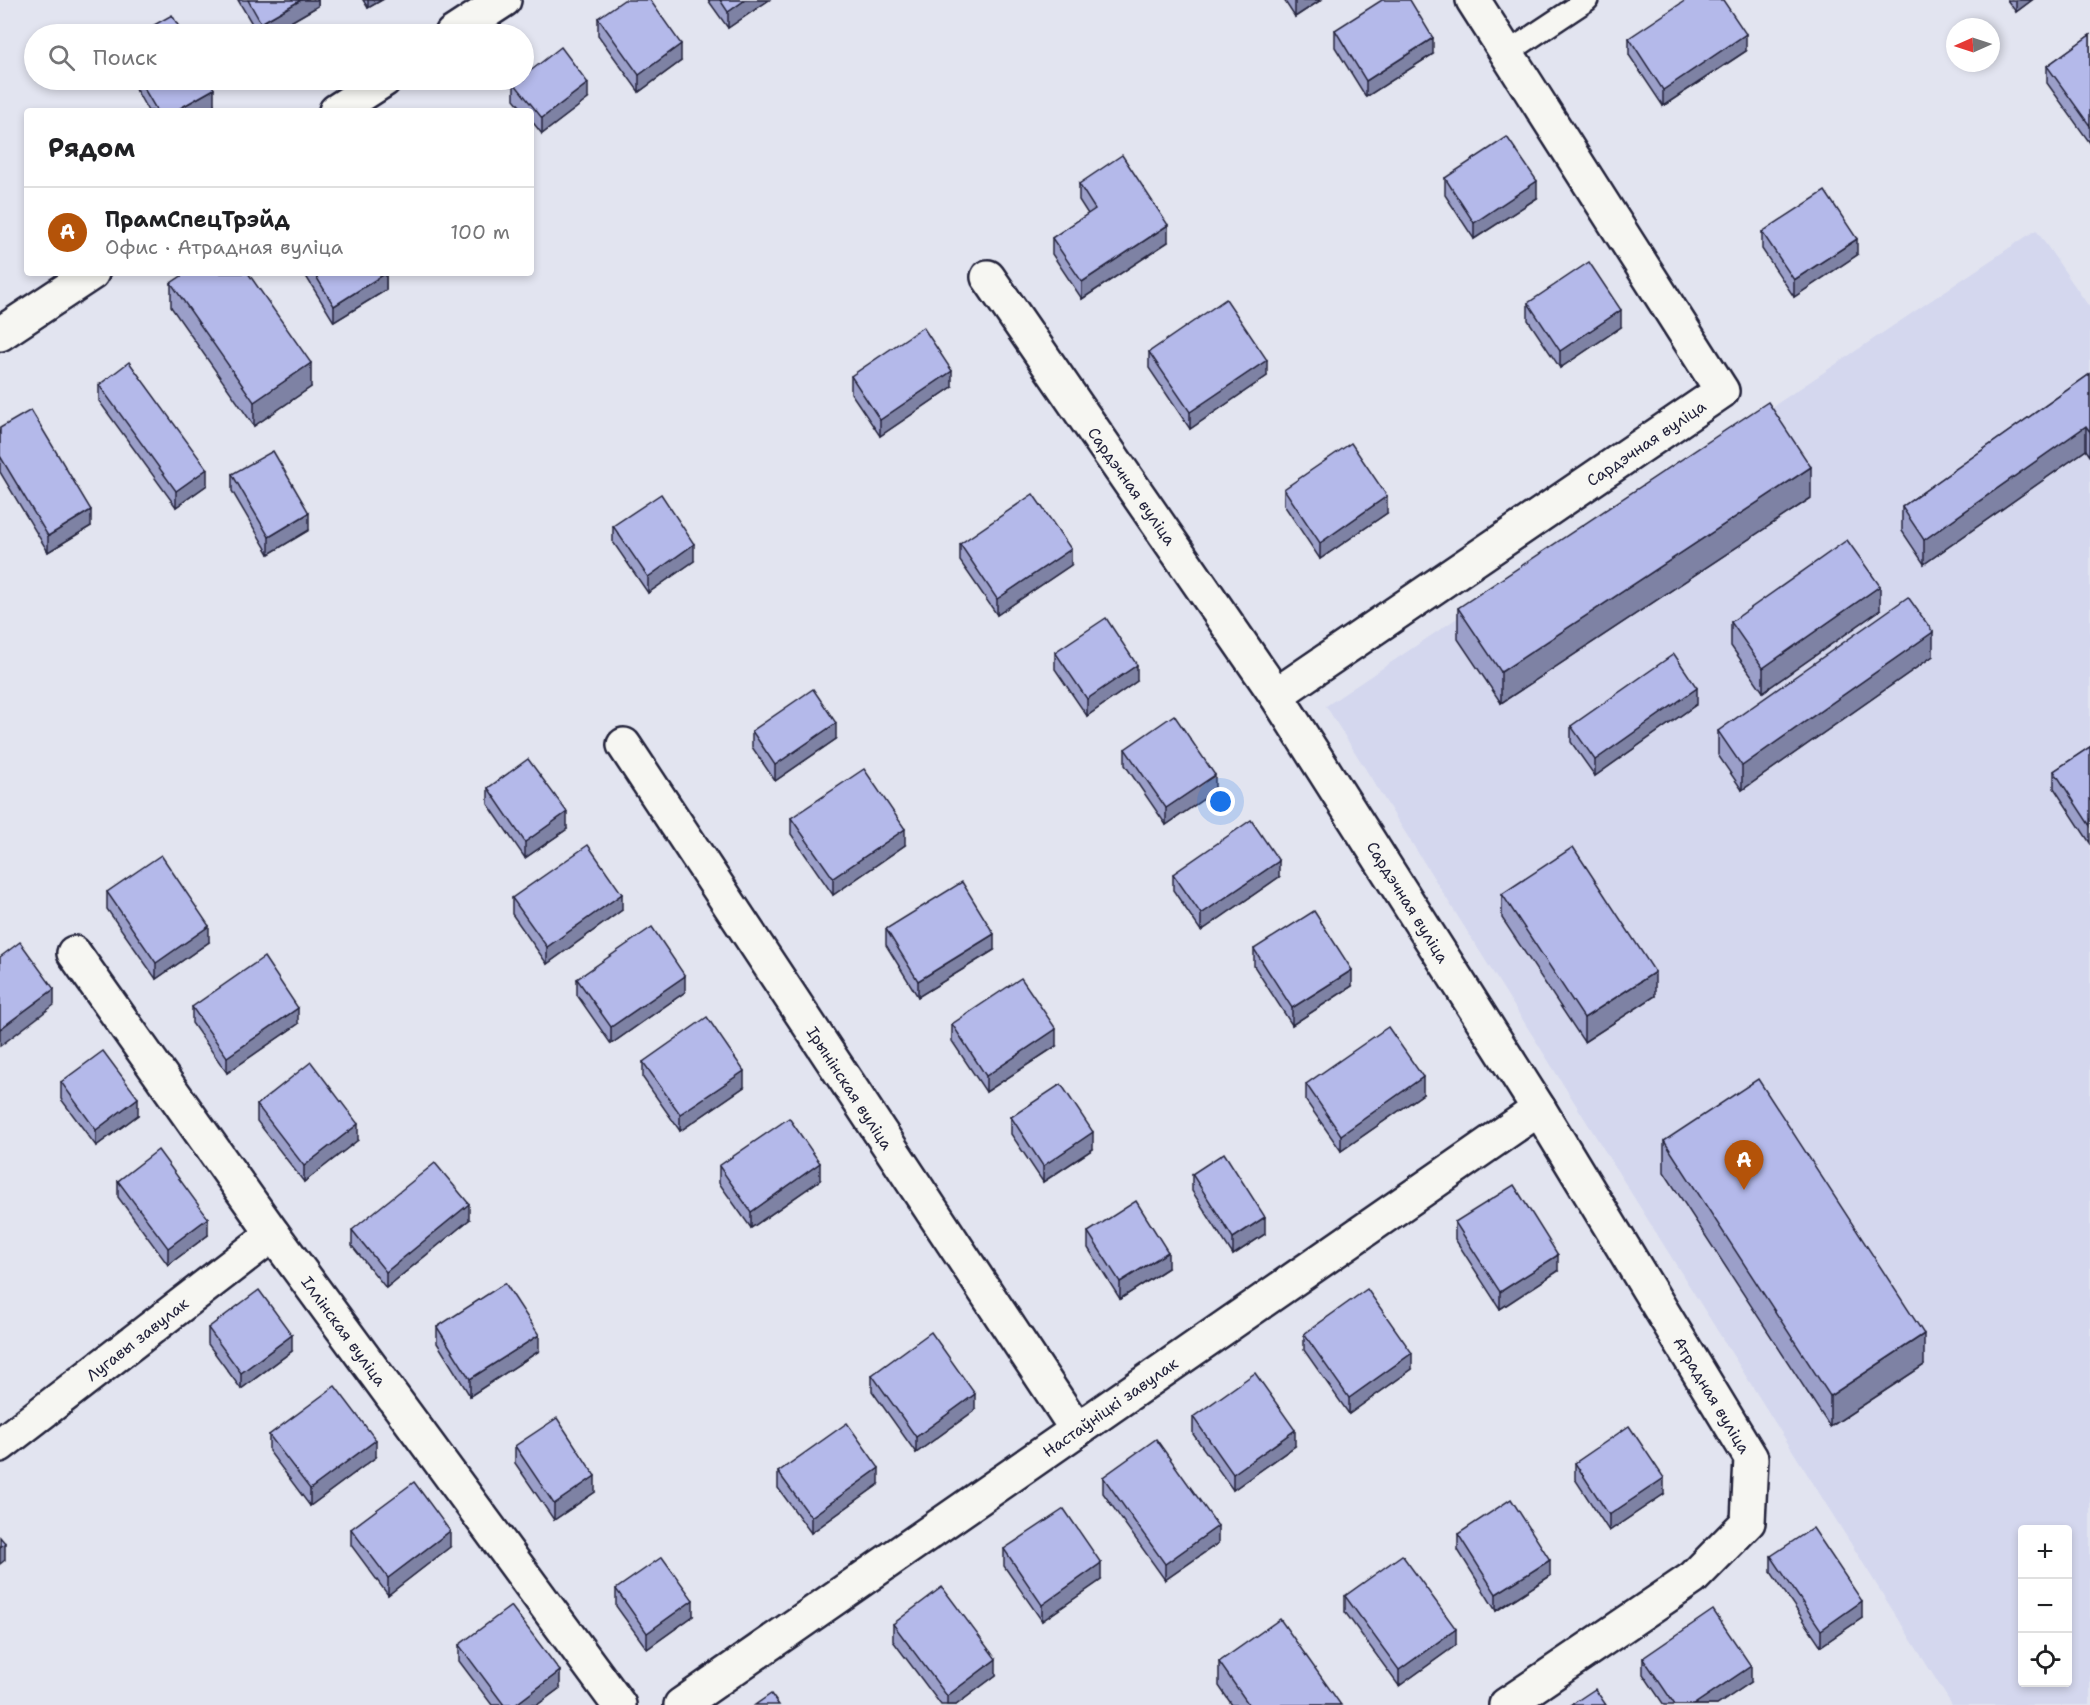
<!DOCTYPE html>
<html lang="ru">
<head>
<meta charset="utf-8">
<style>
	:root { --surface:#fff; --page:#f2f2f2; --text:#202124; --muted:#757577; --line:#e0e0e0; --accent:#b45309 }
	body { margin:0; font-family:"Shantell Sans",sans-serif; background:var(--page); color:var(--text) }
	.controls { position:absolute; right:18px; bottom:18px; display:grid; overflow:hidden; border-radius:6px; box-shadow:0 3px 9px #0003 }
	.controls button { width:54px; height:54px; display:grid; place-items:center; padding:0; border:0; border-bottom:2px solid var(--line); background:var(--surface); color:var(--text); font:30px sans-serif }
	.compass { position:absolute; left:1946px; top:18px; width:54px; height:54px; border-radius:50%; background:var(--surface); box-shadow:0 3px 9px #0003; rotate:267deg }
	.you { position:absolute; left:1221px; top:802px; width:21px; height:21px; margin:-15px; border:4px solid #fff; border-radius:50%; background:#1a73e8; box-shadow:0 0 0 9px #1a73e833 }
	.badge { display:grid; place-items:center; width:39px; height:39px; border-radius:50%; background:var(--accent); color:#fff; font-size:20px; font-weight:700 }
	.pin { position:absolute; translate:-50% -50px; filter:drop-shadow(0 2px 3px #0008) }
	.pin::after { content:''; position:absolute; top:32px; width:21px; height:18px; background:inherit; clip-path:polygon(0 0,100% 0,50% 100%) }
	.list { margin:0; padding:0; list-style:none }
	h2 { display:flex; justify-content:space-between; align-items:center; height:78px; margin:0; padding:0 24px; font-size:26px }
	h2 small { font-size:20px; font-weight:400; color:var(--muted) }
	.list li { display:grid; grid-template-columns:39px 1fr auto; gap:18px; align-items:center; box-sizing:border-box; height:90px; padding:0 24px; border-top:2px solid var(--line) }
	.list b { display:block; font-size:22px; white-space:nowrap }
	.list p { margin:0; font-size:20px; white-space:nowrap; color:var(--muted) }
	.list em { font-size:20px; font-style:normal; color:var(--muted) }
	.icon { flex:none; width:33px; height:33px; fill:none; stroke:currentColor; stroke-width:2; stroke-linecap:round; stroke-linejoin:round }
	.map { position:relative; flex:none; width:2090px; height:1705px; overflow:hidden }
	.search { position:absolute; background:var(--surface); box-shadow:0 3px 9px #0003; left:24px; top:24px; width:510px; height:66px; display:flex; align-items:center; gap:15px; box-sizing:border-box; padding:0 21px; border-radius:33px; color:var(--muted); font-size:22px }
	.panel { position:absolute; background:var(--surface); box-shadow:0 3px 9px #0003; left:24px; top:108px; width:510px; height:168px; border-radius:6px }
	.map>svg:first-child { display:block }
	.built { fill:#d4d7ee; fill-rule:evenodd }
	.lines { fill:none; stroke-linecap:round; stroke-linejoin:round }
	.service-casing { stroke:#22223b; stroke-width:26 }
	.minor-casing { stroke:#22223b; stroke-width:38 }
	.service { stroke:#f6f6f2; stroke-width:21 }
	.minor { stroke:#f6f6f2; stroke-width:33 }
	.wall { fill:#9b9fc9; stroke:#22223b; stroke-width:1.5 }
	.shaded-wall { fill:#7e82a4; stroke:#22223b; stroke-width:1.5 }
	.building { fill:#b4b9ea; stroke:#22223b; stroke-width:1.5 }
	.labels { text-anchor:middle; stroke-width:4.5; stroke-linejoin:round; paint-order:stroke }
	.street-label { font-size:16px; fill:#22223b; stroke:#f6f6f2 }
</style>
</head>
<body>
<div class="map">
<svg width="2090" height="1705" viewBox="0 0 2090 1705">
	<rect width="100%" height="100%" fill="#e2e4f0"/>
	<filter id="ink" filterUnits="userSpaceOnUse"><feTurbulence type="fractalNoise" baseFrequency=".0167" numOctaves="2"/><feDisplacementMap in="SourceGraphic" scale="12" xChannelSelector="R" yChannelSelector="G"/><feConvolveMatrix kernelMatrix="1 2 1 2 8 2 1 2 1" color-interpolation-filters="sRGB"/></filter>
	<g filter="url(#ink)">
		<path class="built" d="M2036,230L2090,308V1705H1952L1326,706ZM2022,1530H2068V1682H2022Z"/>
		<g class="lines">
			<defs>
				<polyline id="service" points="1507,53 1587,0"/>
				<g id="minor">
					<polyline points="452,34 504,0"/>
					<polyline points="336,111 384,80"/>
					<polyline points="988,277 1276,695 1539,1109 1751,1458 1748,1522 1693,1578 1506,1705"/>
					<polyline points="0,334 92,273"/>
					<polyline points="1276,695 1722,391 1473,0"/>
					<polyline points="624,745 1077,1430"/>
					<polyline points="74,953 273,1234 619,1705"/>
					<polyline points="0,1445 273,1234"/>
					<polyline points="681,1705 1539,1109"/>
				</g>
			</defs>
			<use href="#service" class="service-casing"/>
			<use href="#minor" class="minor-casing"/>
			<use href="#service" class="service"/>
			<use href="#minor" class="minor"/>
		</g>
		<g class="wall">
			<polygon points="238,0 318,0 318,6 270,34 258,34"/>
			<polygon points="363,0 382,0 368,8"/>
			<polygon points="708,0 769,0 728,28"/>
			<polygon points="1284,0 1321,0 1295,17"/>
			<polygon points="2007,0 2032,0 2016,12"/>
			<polygon points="598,18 681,61 639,92 598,35"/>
			<polygon points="1335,30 1433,54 1366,97 1335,47"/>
			<polygon points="2090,35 2090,143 2047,83 2047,66"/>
			<polygon points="1629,38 1746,51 1663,106 1629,55"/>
			<polygon points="134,80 209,80 214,105 204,111 148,111 134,86"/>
			<polygon points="514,83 588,99 542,134 531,120 531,111 524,111 514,99"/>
			<polygon points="1445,178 1537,198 1474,239 1445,195"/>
			<polygon points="1079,184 1168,242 1082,299 1052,254 1052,238 1088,214 1079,200"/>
			<polygon points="1762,232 1857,255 1794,297 1762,249"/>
			<polygon points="304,273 386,273 386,290 334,322"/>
			<polygon points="171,283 311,387 254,426 171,307"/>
			<polygon points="1528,303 1621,327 1560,368 1528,320"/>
			<polygon points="1149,352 1267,376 1190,429 1149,368"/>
			<polygon points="2090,374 2090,456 2086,450 1924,564 1902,531 1902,507"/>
			<polygon points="851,376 952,387 880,436 851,393"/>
			<polygon points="99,385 207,485 176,507 99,401"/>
			<polygon points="0,428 91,526 48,552 0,472"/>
			<polygon points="232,474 309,530 269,554 232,491"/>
			<polygon points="1284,489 1387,513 1320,559 1284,505"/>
			<polygon points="1811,498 1501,703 1458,639 1458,608"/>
			<polygon points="613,526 694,561 648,593 613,542"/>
			<polygon points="960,544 1071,565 997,615 960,561"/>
			<polygon points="1880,610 1763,692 1731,646 1731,622"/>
			<polygon points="1055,652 1137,681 1087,716 1055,669"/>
			<polygon points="1933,656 1742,790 1718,755 1718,731"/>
			<polygon points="1697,704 1595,776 1571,742 1571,726"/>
			<polygon points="752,731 836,739 775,781 752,747"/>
			<polygon points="2090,747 2090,843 2054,788 2054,771"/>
			<polygon points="1125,749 1215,791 1166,825 1125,765"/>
			<polygon points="488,788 567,829 525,858 488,804"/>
			<polygon points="791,818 905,845 833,895 791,834"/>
			<polygon points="1173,874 1279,877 1201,931 1173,890"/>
			<polygon points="107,892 209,942 156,979 107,909"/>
			<polygon points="1502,894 1655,996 1584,1042 1502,918"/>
			<polygon points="512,898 622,910 547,964 512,914"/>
			<polygon points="886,929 994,950 918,997 886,945"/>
			<polygon points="1254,949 1352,986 1292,1025 1254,966"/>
			<polygon points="577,979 685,992 611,1044 577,995"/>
			<polygon points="192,1007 298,1024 227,1073 192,1023"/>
			<polygon points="952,1024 1056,1046 986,1092 952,1041"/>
			<polygon points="643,1062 744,1087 680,1131 643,1078"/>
			<polygon points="61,1082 138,1115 96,1146 61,1099"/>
			<polygon points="1306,1084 1423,1094 1341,1151 1306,1101"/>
			<polygon points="257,1105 358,1140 304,1182 257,1121"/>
			<polygon points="1011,1117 1093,1149 1043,1182 1011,1134"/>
			<polygon points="1664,1141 1924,1365 1830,1427 1664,1172"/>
			<polygon points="719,1166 820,1180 751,1228 719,1183"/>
			<polygon points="1192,1174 1265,1234 1233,1255 1192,1191"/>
			<polygon points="118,1181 208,1235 168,1265 118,1197"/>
			<polygon points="469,1220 386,1288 352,1246 352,1230"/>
			<polygon points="1455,1222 1558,1271 1500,1309 1455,1239"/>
			<polygon points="1088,1232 1168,1268 1120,1299 1088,1248"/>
			<polygon points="437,1327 539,1351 470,1396 437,1343"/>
			<polygon points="208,1328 292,1351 241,1389 208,1344"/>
			<polygon points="1304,1334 1412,1369 1349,1414 1304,1350"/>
			<polygon points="872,1375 975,1410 916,1453 872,1391"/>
			<polygon points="1193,1417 1295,1446 1233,1490 1193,1434"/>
			<polygon points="269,1435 376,1457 310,1506 269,1451"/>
			<polygon points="515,1446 595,1492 554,1520 515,1463"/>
			<polygon points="1575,1463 1664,1494 1609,1531 1575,1479"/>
			<polygon points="778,1472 879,1484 811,1533 778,1488"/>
			<polygon points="1103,1477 1218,1543 1165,1580 1103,1493"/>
			<polygon points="351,1529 450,1547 388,1595 351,1545"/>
			<polygon points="1458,1534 1550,1576 1496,1611 1458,1550"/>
			<polygon points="1004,1549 1101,1580 1042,1621 1004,1566"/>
			<polygon points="1771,1556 1862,1618 1821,1646 1771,1572"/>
			<polygon points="616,1589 693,1616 647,1649 616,1606"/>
			<polygon points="1345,1596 1456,1645 1399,1686 1345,1612"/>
			<polygon points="893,1624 996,1675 956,1705 941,1705 893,1641"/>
			<polygon points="459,1645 560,1688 537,1705 492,1705 459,1661"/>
			<polygon points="1643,1658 1751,1682 1717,1705 1664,1705 1643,1674"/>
			<polygon points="1219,1662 1341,1705 1232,1705 1219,1686"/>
		</g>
		<g class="shaded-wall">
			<polygon points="301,0 318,0 318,6 270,34 261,34 261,23"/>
			<polygon points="368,0 382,0 368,8"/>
			<polygon points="745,0 769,0 728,28 728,12"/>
			<polygon points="1296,0 1321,0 1295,17 1295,1"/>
			<polygon points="2016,0 2032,0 2016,12"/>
			<polygon points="1746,34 1746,51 1663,106 1663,90"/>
			<polygon points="1433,38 1433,54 1366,97 1366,81"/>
			<polygon points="681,44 681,61 639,92 639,75"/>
			<polygon points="588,83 588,99 542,134 542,118"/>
			<polygon points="214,89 214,105 204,111 175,111"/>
			<polygon points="1537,181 1537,198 1474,239 1474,223"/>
			<polygon points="1168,225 1168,242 1082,299 1082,282"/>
			<polygon points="1857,239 1857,255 1794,297 1794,280"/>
			<polygon points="386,273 386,290 334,322 334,306"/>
			<polygon points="1621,310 1621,327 1560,368 1560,351"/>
			<polygon points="1267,360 1267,376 1190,429 1190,412"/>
			<polygon points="311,363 311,387 254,426 254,402"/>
			<polygon points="952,371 952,387 880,436 880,420"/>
			<polygon points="2086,426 2086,450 1924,564 1924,540"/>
			<polygon points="1811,467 1811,498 1501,703 1501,672"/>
			<polygon points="207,469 207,485 176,507 176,491"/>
			<polygon points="1387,496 1387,513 1320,559 1320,543"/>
			<polygon points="91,510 91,526 48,552 48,536"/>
			<polygon points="309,513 309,530 269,554 269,537"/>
			<polygon points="694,544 694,561 648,593 648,577"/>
			<polygon points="1071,549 1071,565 997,615 997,599"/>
			<polygon points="1880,586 1880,610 1763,692 1763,668"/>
			<polygon points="1933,632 1933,656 1742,790 1742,766"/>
			<polygon points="1137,665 1137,681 1087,716 1087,699"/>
			<polygon points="1697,688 1697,704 1595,776 1595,760"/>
			<polygon points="836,723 836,739 775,781 775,765"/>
			<polygon points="1215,775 1215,791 1166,825 1166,808"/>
			<polygon points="567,812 567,829 525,858 525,842"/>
			<polygon points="905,829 905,845 833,895 833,878"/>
			<polygon points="1279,861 1279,877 1201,931 1201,914"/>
			<polygon points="622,894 622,910 547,964 547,947"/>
			<polygon points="209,926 209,942 156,979 156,963"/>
			<polygon points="994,934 994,950 918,997 918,981"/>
			<polygon points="1352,970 1352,986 1292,1025 1292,1008"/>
			<polygon points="1655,972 1655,996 1584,1042 1584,1018"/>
			<polygon points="685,976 685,992 611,1044 611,1027"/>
			<polygon points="54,989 54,1005 0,1046 0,1029"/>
			<polygon points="298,1008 298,1024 227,1073 227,1057"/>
			<polygon points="1056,1029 1056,1046 986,1092 986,1076"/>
			<polygon points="744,1071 744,1087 680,1131 680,1114"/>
			<polygon points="1423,1077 1423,1094 1341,1151 1341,1135"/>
			<polygon points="138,1098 138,1115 96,1146 96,1130"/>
			<polygon points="358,1124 358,1140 304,1182 304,1166"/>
			<polygon points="1093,1132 1093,1149 1043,1182 1043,1166"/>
			<polygon points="820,1163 820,1180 751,1228 751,1212"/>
			<polygon points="469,1204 469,1220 386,1288 386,1272"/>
			<polygon points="1265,1217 1265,1234 1233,1255 1233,1238"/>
			<polygon points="208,1218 208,1235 168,1265 168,1248"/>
			<polygon points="1168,1252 1168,1268 1120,1299 1120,1282"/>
			<polygon points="1558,1255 1558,1271 1500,1309 1500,1292"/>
			<polygon points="1924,1334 1924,1365 1830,1427 1830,1396"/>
			<polygon points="292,1335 292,1351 241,1389 241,1373"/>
			<polygon points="539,1335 539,1351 470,1396 470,1379"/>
			<polygon points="1412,1353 1412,1369 1349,1414 1349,1398"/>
			<polygon points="975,1394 975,1410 916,1453 916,1437"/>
			<polygon points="1295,1430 1295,1446 1233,1490 1233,1474"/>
			<polygon points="376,1440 376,1457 310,1506 310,1489"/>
			<polygon points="879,1468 879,1484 811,1533 811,1517"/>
			<polygon points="595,1476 595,1492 554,1520 554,1504"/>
			<polygon points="1664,1478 1664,1494 1609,1531 1609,1515"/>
			<polygon points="1218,1526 1218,1543 1165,1580 1165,1564"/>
			<polygon points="450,1531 450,1547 388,1595 388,1578"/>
			<polygon points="5,1543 5,1560 0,1564 0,1547"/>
			<polygon points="1550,1560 1550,1576 1496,1611 1496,1594"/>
			<polygon points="1101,1563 1101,1580 1042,1621 1042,1605"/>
			<polygon points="693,1600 693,1616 647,1649 647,1633"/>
			<polygon points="1862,1601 1862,1618 1821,1646 1821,1630"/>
			<polygon points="1456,1629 1456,1645 1399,1686 1399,1670"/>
			<polygon points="996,1659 996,1675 956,1705 947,1705 947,1696"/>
			<polygon points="1751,1666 1751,1682 1717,1705 1693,1705"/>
			<polygon points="560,1671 560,1688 537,1705 515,1705"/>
		</g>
		<g class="building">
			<polygon points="248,0 301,0 261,23"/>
			<polygon points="624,0 650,0 681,44 639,75 598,18"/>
			<polygon points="720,0 745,0 728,12"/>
			<polygon points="1382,0 1410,0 1433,38 1366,81 1335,30"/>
			<polygon points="1686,0 1723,0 1746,34 1663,90 1629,38"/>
			<polygon points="172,15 183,34 138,34"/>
			<polygon points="2090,35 2090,126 2047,66"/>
			<polygon points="561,47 588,83 542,118 514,83 518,80 524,80 524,76"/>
			<polygon points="139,80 209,80 214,89 175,111 157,111"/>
			<polygon points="1507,137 1537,181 1474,223 1445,178"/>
			<polygon points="1122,155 1168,225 1082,282 1052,238 1095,209 1079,184"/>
			<polygon points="1825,191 1857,239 1794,280 1762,232"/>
			<polygon points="1589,262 1621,310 1560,351 1528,303"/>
			<polygon points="186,273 248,273 311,363 254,402 171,283"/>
			<polygon points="314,273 386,273 334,306"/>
			<polygon points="1226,299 1267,360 1190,412 1149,352"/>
			<polygon points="923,327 952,371 880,420 851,376"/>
			<polygon points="129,362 207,469 176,491 99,385"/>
			<polygon points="2090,374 2090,432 2086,426 1924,540 1902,507"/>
			<polygon points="1768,402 1811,467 1501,672 1458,608"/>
			<polygon points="31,410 91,510 48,536 0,456 0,428"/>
			<polygon points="1351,443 1387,496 1320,543 1284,489"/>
			<polygon points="273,451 309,513 269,537 232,474"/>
			<polygon points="661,494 694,544 648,577 613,526"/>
			<polygon points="1033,494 1071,549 997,599 960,544"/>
			<polygon points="1847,540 1880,586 1763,668 1731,622"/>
			<polygon points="1908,597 1933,632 1742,766 1718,731"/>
			<polygon points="1106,618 1137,665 1087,699 1055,652"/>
			<polygon points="1674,654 1697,688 1595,760 1571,726"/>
			<polygon points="813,689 836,723 775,765 752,731"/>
			<polygon points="1174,715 1215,775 1166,808 1125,749"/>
			<polygon points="2090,747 2090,826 2054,771"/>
			<polygon points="528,759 567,812 525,842 488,788"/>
			<polygon points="864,769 905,829 833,878 791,818"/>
			<polygon points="1251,820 1279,861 1201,914 1173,874"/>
			<polygon points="588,845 622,894 547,947 512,898"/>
			<polygon points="1573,847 1655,972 1584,1018 1502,894"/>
			<polygon points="161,855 209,926 156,963 107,892"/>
			<polygon points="962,882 994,934 918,981 886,929"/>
			<polygon points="1314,911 1352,970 1292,1008 1254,949"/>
			<polygon points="652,927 685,976 611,1027 577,979"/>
			<polygon points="20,942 54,989 0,1029 0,957"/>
			<polygon points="264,957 298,1008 227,1057 192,1007"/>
			<polygon points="1021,978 1056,1029 986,1076 952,1024"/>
			<polygon points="707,1017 744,1071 680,1114 643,1062"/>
			<polygon points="1388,1027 1423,1077 1341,1135 1306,1084"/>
			<polygon points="103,1051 138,1098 96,1130 61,1082"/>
			<polygon points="311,1062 358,1124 304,1166 257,1105"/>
			<polygon points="1758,1079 1924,1334 1830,1396 1664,1141"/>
			<polygon points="1061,1084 1093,1132 1043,1166 1011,1117"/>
			<polygon points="789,1118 820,1163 751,1212 719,1166"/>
			<polygon points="158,1150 208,1218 168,1248 118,1181"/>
			<polygon points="1224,1153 1265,1217 1233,1238 1192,1174"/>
			<polygon points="435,1163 469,1204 386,1272 352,1230"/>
			<polygon points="1514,1185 1558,1255 1500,1292 1455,1222"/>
			<polygon points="1136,1201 1168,1252 1120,1282 1088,1232"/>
			<polygon points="505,1283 539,1335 470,1379 437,1327"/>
			<polygon points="1367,1289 1412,1353 1349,1398 1304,1334"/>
			<polygon points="259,1290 292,1335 241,1373 208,1328"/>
			<polygon points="931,1332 975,1394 916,1437 872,1375"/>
			<polygon points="1255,1373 1295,1430 1233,1474 1193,1417"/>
			<polygon points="335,1386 376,1440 310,1489 269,1435"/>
			<polygon points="557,1418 595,1476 554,1504 515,1446"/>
			<polygon points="847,1423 879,1468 811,1517 778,1472"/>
			<polygon points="1629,1426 1664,1478 1609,1515 1575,1463"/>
			<polygon points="1156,1439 1218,1526 1165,1564 1103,1477"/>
			<polygon points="414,1482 450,1531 388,1578 351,1529"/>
			<polygon points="1511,1499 1550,1560 1496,1594 1458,1534"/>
			<polygon points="1064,1509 1101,1563 1042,1605 1004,1549"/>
			<polygon points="1813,1528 1862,1601 1821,1630 1771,1556"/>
			<polygon points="0,1537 5,1543 0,1547"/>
			<polygon points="1402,1555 1456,1629 1399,1670 1345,1596"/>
			<polygon points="662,1557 693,1600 647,1633 616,1589"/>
			<polygon points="942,1587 996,1659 947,1696 893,1624"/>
			<polygon points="511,1606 560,1671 515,1705 504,1705 459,1645"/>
			<polygon points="1713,1610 1751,1666 1693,1705 1675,1705 1643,1658"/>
			<polygon points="1280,1619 1341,1705 1249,1705 1219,1662"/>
			<polygon points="1595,1689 1606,1705 1571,1705"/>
			<polygon points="771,1694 779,1705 755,1705"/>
		</g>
	</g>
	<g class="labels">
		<g class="street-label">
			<text transform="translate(1646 443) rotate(-34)" y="6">Сардэчная вуліца</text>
			<text transform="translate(1132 486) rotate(55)" y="6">Сардэчная вуліца</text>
			<text transform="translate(1408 902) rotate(58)" y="6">Сардэчная вуліца</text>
			<text transform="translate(850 1088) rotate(57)" y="6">Ірынінская вуліца</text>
			<text transform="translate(344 1331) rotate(54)" y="6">Іллінская вуліца</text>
			<text transform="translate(137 1339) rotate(-38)" y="6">Лугавы завулак</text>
			<text transform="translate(1712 1395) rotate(59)" y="6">Атрадная вуліца</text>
			<text transform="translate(1110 1407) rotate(-35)" y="6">Настаўніцкі завулак</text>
		</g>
	</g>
</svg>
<div class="controls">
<button>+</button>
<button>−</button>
<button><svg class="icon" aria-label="locate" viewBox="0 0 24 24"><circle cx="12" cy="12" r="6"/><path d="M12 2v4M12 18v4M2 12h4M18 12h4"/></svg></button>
</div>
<svg class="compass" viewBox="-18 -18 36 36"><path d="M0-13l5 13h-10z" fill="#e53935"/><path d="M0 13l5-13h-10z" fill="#757577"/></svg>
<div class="you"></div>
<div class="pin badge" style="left:1744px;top:1190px">A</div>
<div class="search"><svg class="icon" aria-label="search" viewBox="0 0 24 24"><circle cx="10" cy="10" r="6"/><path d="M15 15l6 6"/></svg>Поиск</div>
<section class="panel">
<h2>Рядом<small></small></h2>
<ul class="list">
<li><span class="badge">A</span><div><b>ПрамСпецТрэйд</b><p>Офис · Атрадная вуліца</p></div><em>100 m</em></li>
</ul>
</section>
</div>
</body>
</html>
